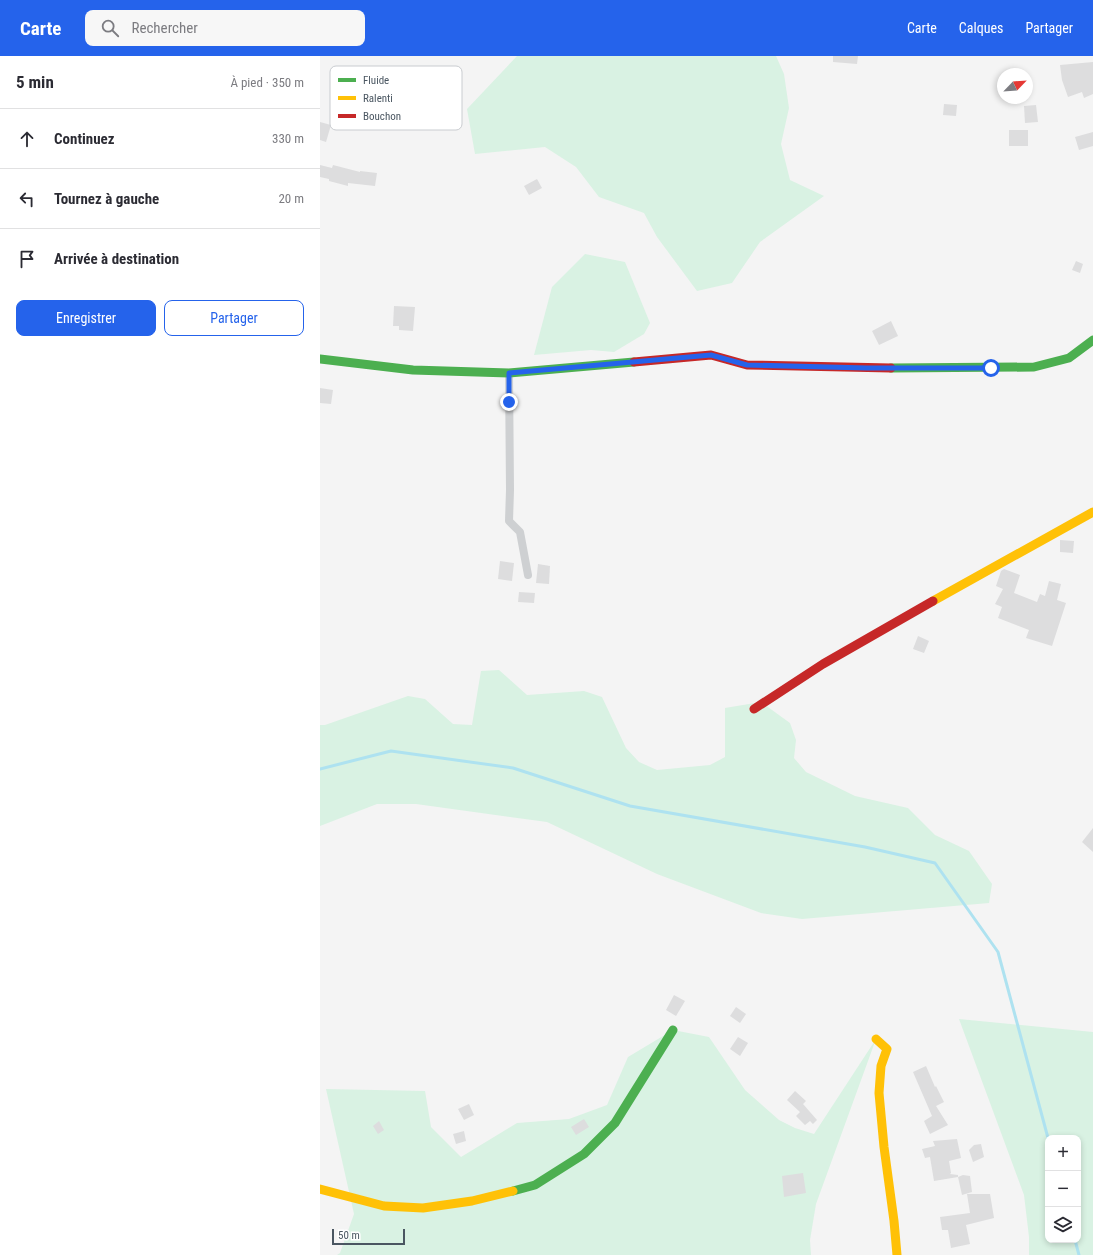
<!DOCTYPE html>
<html lang="fr">
<head>
<meta charset="utf-8">
<style>
	:root { --surface:#fff; --page:#f7f7f7; --text:#2b2b33; --muted:#7c7c81; --line:#e1e1e2; --accent:#2563eb }
	body { margin:0; font-family:"Roboto Condensed",sans-serif; background:var(--page); color:var(--text) }
	.controls { position:absolute; right:12px; bottom:12px; display:grid; overflow:hidden; border-radius:8px; box-shadow:0 2px 6px #0003 }
	.controls button { width:36px; height:36px; display:grid; place-items:center; padding:0; border:0; border-bottom:1px solid var(--line); background:var(--surface); color:var(--text); font:20px sans-serif }
	.compass { position:absolute; left:677px; top:12px; width:36px; height:36px; border-radius:50%; background:var(--surface); box-shadow:0 2px 6px #0003; rotate:65deg }
	.scale { position:absolute; left:12px; bottom:10px; width:73px; box-sizing:border-box; padding-left:4px; border:2px solid #4a5661; border-top:0; font-size:11px; line-height:14px; white-space:nowrap; color:#4a5661; -webkit-text-stroke:3px #fff; paint-order:stroke }
	.stop { position:absolute; width:12px; height:12px; margin:-9px; border:3px solid #2563eb; border-radius:50%; background:#fff }
	.stop.end { background:#2563eb; border-color:#fff; box-shadow:0 1px 4px #0008 }
	.list { margin:0; padding:0; list-style:none }
	h2 { display:flex; justify-content:space-between; align-items:center; height:52px; margin:0; padding:0 16px; font-size:17px }
	h2 small { font-size:13px; font-weight:400; color:var(--muted) }
	.list li { display:grid; grid-template-columns:26px 1fr auto; gap:12px; align-items:center; box-sizing:border-box; height:60px; padding:0 16px; border-top:1px solid var(--line) }
	.list b { display:block; font-size:15px; white-space:nowrap }
	.list em { font-size:13px; font-style:normal; color:var(--muted) }
	.actions { display:flex; gap:8px; padding:12px 16px }
	.actions a { flex:1; padding:9px 0; border:1px solid var(--accent); border-radius:8px; text-align:center; font-size:14px; color:var(--accent) }
	.actions .main { background:var(--accent); color:#fff }
	.icon { flex:none; width:22px; height:22px; fill:none; stroke:currentColor; stroke-width:2; stroke-linecap:round; stroke-linejoin:round }
	.map { position:relative; flex:none; width:773px; height:1199px; overflow:hidden }
	header { display:flex; align-items:center; gap:24px; box-sizing:border-box; height:56px; padding:0 20px; background:var(--accent); color:#fff }
	header strong { font-size:19px }
	nav { display:flex; gap:22px; margin-inline-start:auto; font-size:14px }
	.search { width:280px; height:36px; background:var(--page); display:flex; align-items:center; gap:10px; box-sizing:border-box; padding:0 14px; border-radius:8px; color:var(--muted); font-size:15px }
	main { display:flex }
	aside { flex:1; background:var(--surface) }
	.map>svg:first-child { display:block }
	.green { fill:#d9f2e3; fill-rule:evenodd }
	.lines { fill:none; stroke-linecap:round; stroke-linejoin:round }
	.stream { stroke:#aee2f0; stroke-width:3 }
	.building { fill:#ddddde }
	.street { stroke:#ced0d2; stroke-width:8 }
	.fast { stroke:#4caf50; stroke-width:9 }
	.slow { stroke:#ffc107; stroke-width:9 }
	.jam { stroke:#c62828; stroke-width:9 }
	.route { stroke:#2563eb; stroke-width:5 }
	.key { fill:#fff; stroke:#c9ccd0; stroke-width:1 }
	.key-label { font-size:11px; fill:#4a5661 }
</style>
</head>
<body>
<header>
<strong>Carte</strong>
<div class="search"><svg class="icon" aria-label="search" viewBox="0 0 24 24"><circle cx="10" cy="10" r="6"/><path d="M15 15l6 6"/></svg>Rechercher</div>
<nav><a>Carte</a><a>Calques</a><a>Partager</a></nav>
</header>
<main>
<aside>
<h2>5 min<small>À pied · 350 m</small></h2>
<ul class="list">
<li><svg class="icon" aria-label="ahead" viewBox="0 0 24 24"><path d="M12 20V5M6 11l6-6 6 6"/></svg><div><b>Continuez</b></div><em>330 m</em></li>
<li><svg class="icon" aria-label="left" viewBox="0 0 24 24"><path d="M17 20v-9H6M10 6l-5 5 5 5"/></svg><div><b>Tournez à gauche</b></div><em>20 m</em></li>
<li><svg class="icon" aria-label="arrive" viewBox="0 0 24 24"><path d="M6 21V4h12l-3 4 3 4H6"/></svg><div><b>Arrivée à destination</b></div></li>
</ul>
<div class="actions"><a class="main">Enregistrer</a><a>Partager</a></div>
</aside>
<div class="map">
<svg width="773" height="1199" viewBox="0 0 773 1199">
	<rect width="100%" height="100%" fill="#f4f4f4"/>
	<g class="green">
		<polygon points="197,0 456,0 464,18 469,52 461,88 470,124 504,140 440,186 412,227 377,235 337,181 324,157 279,141 256,111 225,91 155,98 147,53"/>
		<polygon points="265,198 305,206 330,267 324,278 294,296 271,294 214,299 232,231"/>
		<polygon points="179,614 207,639 264,635 282,641 306,692 319,706 337,714 390,709 405,701 405,652 441,646 470,667 476,684 474,702 486,716 535,740 588,752 615,779 649,795 672,828 669,847 482,863 441,857 337,818 227,766 96,748 57,748 0,770 0,669 5,669 88,640 105,643 133,668 152,669 161,615"/>
		<path d="M639,963L773,976V1199H709V1181L704,1139ZM728,1082H758V1184H728Z"/>
		<polygon points="353,974 389,981 425,1034 459,1064 475,1072 494,1078 556,983 496,1148 490,1184 491,1199 17,1199 20,1197 34,1158 6,1033 105,1035 111,1071 141,1101 197,1067 249,1063 287,1049 308,1001"/>
	</g>
	<g class="lines">
		<g class="stream">
			<polyline points="0,713 71,695 193,712 310,750 545,791 615,807 678,896 728,1082"/>
			<polyline points="755,1184 759,1199"/>
		</g>
	</g>
	<g class="building">
		<polygon points="513,0 538,0 537,8 513,6"/>
		<polygon points="773,6 773,38 764,42 762,36 748,41 742,24 740,9"/>
		<polygon points="624,48 637,49 636,60 623,59"/>
		<polygon points="716,49 718,66 705,67 704,50"/>
		<polygon points="0,66 11,69 6,86 0,84"/>
		<rect x="689" y="74" width="19" height="16"/>
		<polygon points="773,76 773,90 759,94 755,81"/>
		<polygon points="0,109 12,112 13,109 40,116 40,115 57,117 55,130 28,127 28,130 9,125 9,123 0,121"/>
		<polygon points="217,123 222,132 209,139 204,130"/>
		<polygon points="756,205 763,208 760,217 752,214"/>
		<polygon points="74,250 95,251 93,275 79,274 79,270 73,270"/>
		<polygon points="571,265 578,280 559,289 552,275"/>
		<polygon points="0,332 13,334 11,348 0,347"/>
		<polygon points="740,484 754,485 753,497 740,496"/>
		<polygon points="180,505 194,507 192,525 178,523"/>
		<polygon points="218,508 230,510 229,528 216,527"/>
		<polygon points="684,513 700,519 694,537 717,546 720,538 725,540 729,525 741,528 737,544 746,547 732,590 706,582 709,574 678,562 682,551 675,548 683,533 676,530 681,515"/>
		<polygon points="199,536 215,537 214,547 198,546"/>
		<polygon points="598,580 609,585 604,597 593,593"/>
		<polygon points="773,772 773,796 762,786"/>
		<polygon points="354,939 365,945 356,960 346,954"/>
		<polygon points="416,951 426,958 420,967 410,960"/>
		<polygon points="418,981 428,987 420,1000 410,993"/>
		<polygon points="606,1010 615,1031 616,1030 624,1046 616,1050 628,1069 610,1078 604,1065 612,1060 593,1016"/>
		<polygon points="475,1035 486,1045 483,1048 497,1064 493,1068 490,1065 485,1069 476,1060 480,1056 467,1044"/>
		<polygon points="149,1048 154,1059 144,1064 138,1053"/>
		<polygon points="264,1063 269,1071 256,1079 251,1071"/>
		<polygon points="59,1065 64,1074 58,1078 53,1070"/>
		<polygon points="144,1075 146,1085 136,1088 133,1078"/>
		<polygon points="637,1083 641,1102 629,1105 631,1117 630,1118 638,1119 638,1121 614,1125 610,1101 605,1102 602,1093 615,1090 613,1085"/>
		<polygon points="661,1088 664,1101 653,1106 649,1094 654,1089"/>
		<polygon points="483,1117 486,1137 464,1141 462,1120"/>
		<polygon points="643,1119 650,1120 652,1136 642,1139 638,1121"/>
		<polygon points="647,1138 670,1138 674,1162 646,1169 650,1188 631,1192 628,1174 622,1174 620,1161 650,1157"/>
	</g>
	<g class="lines">
		<polyline class="street" points="189,317 190,434 189,465 200,476 208,519"/>
		<g class="fast">
			<polyline points="0,303 93,314 189,317 314,306"/>
			<polyline points="571,312 714,311 749,302 773,284"/>
			<polyline points="193,1135 215,1129 264,1098 295,1067 353,974"/>
		</g>
		<g class="slow">
			<polyline points="613,545 773,456"/>
			<polyline points="556,983 567,993 561,1010 559,1037 564,1091 574,1165 577,1199"/>
			<polyline points="0,1133 64,1150 103,1152 152,1145 193,1135"/>
		</g>
		<g class="jam">
			<polyline points="314,306 391,299 427,309 571,312"/>
			<polyline points="434,653 503,608 613,545"/>
		</g>
	</g>
	<g class="lines">
		<polyline class="route" points="189,346 189,317 391,299 427,309 547,312 671,312"/>
	</g>
	<rect x="10" y="10" width="132" height="64" rx="6" class="key"/>
	<rect x="18" y="22" width="18" height="4" fill="#4caf50"/>
	<rect x="18" y="40" width="18" height="4" fill="#ffc107"/>
	<rect x="18" y="58" width="18" height="4" fill="#c62828"/>
	<g class="key-label">
		<text x="43" y="28">Fluide</text>
		<text x="43" y="46">Ralenti</text>
		<text x="43" y="64">Bouchon</text>
	</g>
</svg>
<div class="controls">
<button>+</button>
<button>−</button>
<button><svg class="icon" aria-label="layers" viewBox="0 0 24 24"><path d="M12 4l9 5-9 5-9-5zM3 14l9 5 9-5"/></svg></button>
</div>
<svg class="compass" viewBox="-18 -18 36 36"><path d="M0-13l5 13h-10z" fill="#e53935"/><path d="M0 13l5-13h-10z" fill="#7c7c81"/></svg>
<div class="scale">50 m</div>
<div class="stop" style="left:671px;top:312px"></div>
<div class="stop end" style="left:189px;top:346px"></div>
</div>
</main>
</body>
</html>
